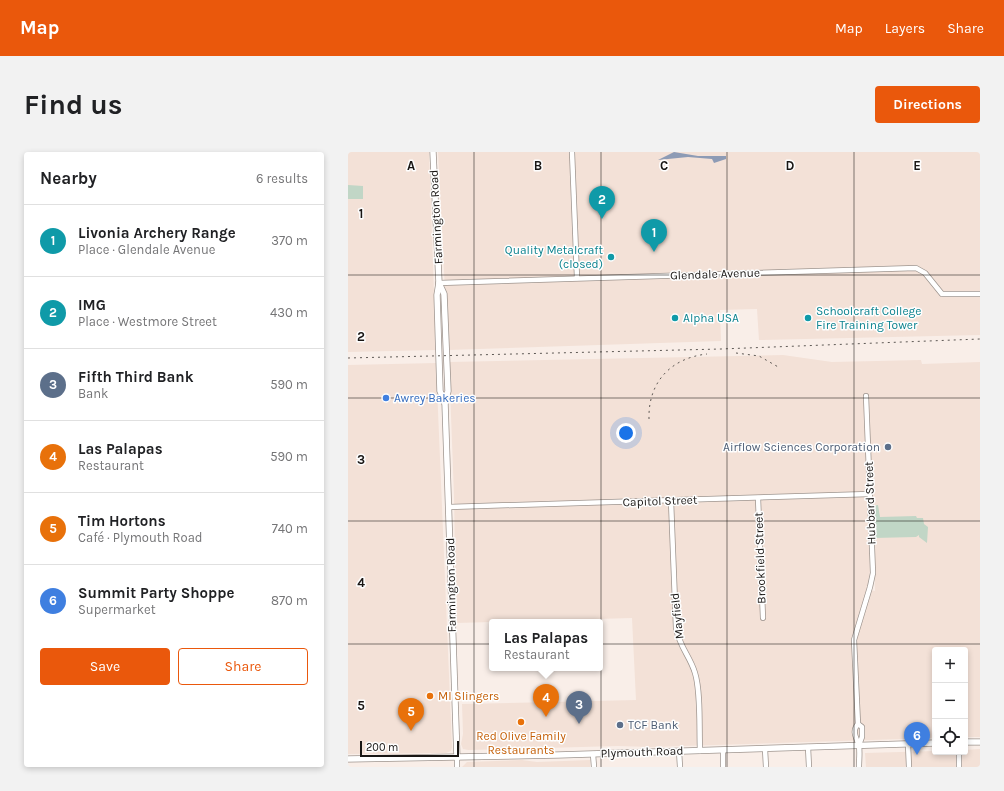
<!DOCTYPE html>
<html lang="en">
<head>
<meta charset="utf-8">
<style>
	:root { --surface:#fff; --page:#f2f2f2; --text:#202124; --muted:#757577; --line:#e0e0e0; --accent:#ea580c }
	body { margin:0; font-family:Karla,sans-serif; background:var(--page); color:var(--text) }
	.controls { position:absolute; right:12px; bottom:12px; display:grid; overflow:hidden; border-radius:4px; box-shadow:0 2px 6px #0003 }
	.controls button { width:36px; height:36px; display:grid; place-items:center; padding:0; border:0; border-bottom:1px solid var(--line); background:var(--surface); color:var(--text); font:20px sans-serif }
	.scale { position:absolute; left:12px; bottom:10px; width:99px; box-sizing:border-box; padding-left:4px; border:2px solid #191614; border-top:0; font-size:11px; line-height:14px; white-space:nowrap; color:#191614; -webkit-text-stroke:3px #fefefe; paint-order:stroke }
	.you { position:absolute; left:278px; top:281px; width:14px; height:14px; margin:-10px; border:3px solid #fff; border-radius:50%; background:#1a73e8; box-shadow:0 0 0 6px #1a73e833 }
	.badge { display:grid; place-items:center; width:26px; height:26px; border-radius:50%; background:var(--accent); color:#fff; font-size:13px; font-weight:700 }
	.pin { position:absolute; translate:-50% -33px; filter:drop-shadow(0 1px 2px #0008) }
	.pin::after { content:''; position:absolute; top:21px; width:14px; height:12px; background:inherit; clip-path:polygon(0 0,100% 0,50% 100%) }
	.popup { position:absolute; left:141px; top:467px; width:114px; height:52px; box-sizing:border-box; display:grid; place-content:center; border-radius:4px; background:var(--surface); filter:drop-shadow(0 1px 3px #0005); font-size:13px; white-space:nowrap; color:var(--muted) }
	.popup b { font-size:15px; color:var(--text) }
	.popup::after { content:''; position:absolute; left:50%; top:100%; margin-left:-8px; border:8px solid transparent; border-top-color:var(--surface) }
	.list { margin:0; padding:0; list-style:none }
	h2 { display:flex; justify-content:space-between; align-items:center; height:52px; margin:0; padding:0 16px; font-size:17px }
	h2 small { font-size:13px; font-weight:400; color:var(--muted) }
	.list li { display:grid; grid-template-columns:26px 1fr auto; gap:12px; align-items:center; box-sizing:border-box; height:72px; padding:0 16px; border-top:1px solid var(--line) }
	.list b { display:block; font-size:15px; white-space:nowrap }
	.list p { margin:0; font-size:13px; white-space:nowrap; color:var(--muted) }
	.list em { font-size:13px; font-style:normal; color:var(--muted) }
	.actions { display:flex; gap:8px; padding:12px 16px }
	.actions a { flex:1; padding:9px 0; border:1px solid var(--accent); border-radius:4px; text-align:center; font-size:14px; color:var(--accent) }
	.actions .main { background:var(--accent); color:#fff }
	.icon { flex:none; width:22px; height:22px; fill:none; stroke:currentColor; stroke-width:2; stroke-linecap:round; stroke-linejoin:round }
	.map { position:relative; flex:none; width:632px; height:615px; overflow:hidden; border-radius:4px }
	header { display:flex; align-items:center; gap:24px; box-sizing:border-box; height:56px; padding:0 20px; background:var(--accent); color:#fff }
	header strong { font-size:19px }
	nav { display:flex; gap:22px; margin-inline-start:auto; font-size:14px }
	.intro { display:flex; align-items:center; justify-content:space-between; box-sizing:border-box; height:96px; padding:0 24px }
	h1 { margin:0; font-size:28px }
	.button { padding:10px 18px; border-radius:4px; background:var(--accent); color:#fff; font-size:14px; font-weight:700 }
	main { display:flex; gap:24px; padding:0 24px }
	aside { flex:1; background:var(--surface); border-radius:4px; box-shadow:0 2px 6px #0003 }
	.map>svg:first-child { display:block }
	.built { fill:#f3e1d7; fill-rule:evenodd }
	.green { fill:#c1d6c6 }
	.water { fill:#8d9bb5 }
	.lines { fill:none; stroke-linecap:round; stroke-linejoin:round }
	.minor-casing { stroke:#9e958f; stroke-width:6 }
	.major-casing { stroke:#9e958f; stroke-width:7 }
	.minor { stroke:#fff; stroke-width:4.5 }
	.major { stroke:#fff; stroke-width:5.5 }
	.rail { stroke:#5d5854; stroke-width:1; stroke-dasharray:2 4; stroke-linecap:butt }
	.grid { fill:none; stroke:#191614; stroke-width:1; stroke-opacity:0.55 }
	.culture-dot { fill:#0f9aa8; stroke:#fefefe; stroke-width:1.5 }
	.shop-dot { fill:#3f7fe0; stroke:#fefefe; stroke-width:1.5 }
	.service-dot { fill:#5c6f8a; stroke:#fefefe; stroke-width:1.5 }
	.food-dot { fill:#e8710a; stroke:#fefefe; stroke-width:1.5 }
	.labels { text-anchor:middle; stroke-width:3; stroke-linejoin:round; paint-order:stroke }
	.street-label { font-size:12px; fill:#191614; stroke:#fefefe }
	.culture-label { font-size:12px; fill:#0d838f; stroke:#fefefe; text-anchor:start }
	.shop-label { font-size:12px; fill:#366cbe; stroke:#fefefe; text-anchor:start }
	.service-label { font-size:12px; fill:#4e5e75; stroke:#fefefe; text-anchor:end }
	.food-label { font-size:12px; fill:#c56008; stroke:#fefefe; text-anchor:start }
	.grid-label { font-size:13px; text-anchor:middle; font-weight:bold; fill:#191614; stroke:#fefefe; stroke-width:3; stroke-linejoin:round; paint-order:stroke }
</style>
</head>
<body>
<header>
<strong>Map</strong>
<nav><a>Map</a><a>Layers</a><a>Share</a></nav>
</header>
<div class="intro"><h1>Find us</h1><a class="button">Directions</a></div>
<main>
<aside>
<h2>Nearby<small>6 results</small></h2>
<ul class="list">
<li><span class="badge" style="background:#0f9aa8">1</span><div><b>Livonia Archery Range</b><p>Place · Glendale Avenue</p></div><em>370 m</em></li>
<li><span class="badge" style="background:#0f9aa8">2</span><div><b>IMG</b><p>Place · Westmore Street</p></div><em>430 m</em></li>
<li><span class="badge" style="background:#5c6f8a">3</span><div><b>Fifth Third Bank</b><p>Bank</p></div><em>590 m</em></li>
<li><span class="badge" style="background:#e8710a">4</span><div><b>Las Palapas</b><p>Restaurant</p></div><em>590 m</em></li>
<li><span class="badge" style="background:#e8710a">5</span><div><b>Tim Hortons</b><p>Café · Plymouth Road</p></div><em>740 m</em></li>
<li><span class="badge" style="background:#3f7fe0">6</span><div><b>Summit Party Shoppe</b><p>Supermarket</p></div><em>870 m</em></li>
</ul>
<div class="actions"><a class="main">Save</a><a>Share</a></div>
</aside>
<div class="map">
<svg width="632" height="615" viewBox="0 0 632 615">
	<rect width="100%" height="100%" fill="#f9eee8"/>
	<g class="built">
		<polygon points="0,0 81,0 88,198 0,200"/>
		<polygon points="90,0 632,0 632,183 411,188 409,157 372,158 373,189 100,198"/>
		<path d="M435,203L484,210L573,208L574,212L632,210V585H617V498H587V586L302,595L270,594L120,598L115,597L113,592L115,582L114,552L288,548L284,466L108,471L106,344L101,210ZM526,386L527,439L519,437L522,419L521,387Z"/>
		<polygon points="88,211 104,595 103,599 98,601 0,602 0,213"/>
		<polygon points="632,597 632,615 518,615 517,601 587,599 617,600 617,598"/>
		<polygon points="174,608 189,610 242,608 242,615 114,615 119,610"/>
	</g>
	<g class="green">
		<polygon points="0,33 15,34 15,47 0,47"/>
		<polygon points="530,353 532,365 568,364 569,366 575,366 576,372 580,375 579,391 571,385 571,383 568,385 526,386 525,354"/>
	</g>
	<polygon class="water" points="326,0 350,4 378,4 378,7 366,11 364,7 340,5 310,8"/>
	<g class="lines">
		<defs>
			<g id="minor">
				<polyline points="224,0 229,126"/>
				<polyline points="91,131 568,116 577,121 594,142 632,142"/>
				<polyline points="410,346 415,466"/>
				<path d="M323,349L328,476C332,496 342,504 347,521C353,540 351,577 352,599"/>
				<polyline points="101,355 522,342"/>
				<polyline points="510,572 514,575 514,585 511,593"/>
				<polyline points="560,592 561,615"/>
				<polyline points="460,595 461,615"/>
				<polyline points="417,597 418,615"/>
				<polyline points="375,598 375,615"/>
				<polyline points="331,599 332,615"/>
				<polyline points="245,602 246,615"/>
				<polyline points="109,606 109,615"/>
				<path d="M511,615C511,608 512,601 511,594C509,586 503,580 510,572L506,488L522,435L525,421L518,244"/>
				<polyline points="611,615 611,600"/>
			</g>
			<g id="major">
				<polyline points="85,0 91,131 89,143 92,239 97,251 109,606"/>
				<polyline points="91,131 96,142 100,239 97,251"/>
				<polyline points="617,590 632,590"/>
				<polyline points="0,607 210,603 587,591"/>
			</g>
		</defs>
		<use href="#minor" class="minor-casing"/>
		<use href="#major" class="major-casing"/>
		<use href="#minor" class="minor"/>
		<use href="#major" class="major"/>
		<g class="rail">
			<polyline points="388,201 411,204 432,216"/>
			<polyline points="0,206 373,197 632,187"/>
			<path d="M301,267C300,230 323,206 359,202"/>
		</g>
	</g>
	<path class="grid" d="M126,0V615M253,0V615M379,0V615M506,0V615M0,123H632M0,246H632M0,369H632M0,492H632"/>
	<g class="culture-dot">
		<circle cx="263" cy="105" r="4"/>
		<circle cx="327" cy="166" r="4"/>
		<circle cx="460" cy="166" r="4"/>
	</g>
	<circle class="shop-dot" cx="38" cy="246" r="4"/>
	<g class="service-dot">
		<circle cx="540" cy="295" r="4"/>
		<circle cx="272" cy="573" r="4"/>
	</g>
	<g class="food-dot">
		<circle cx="82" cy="544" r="4"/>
		<circle cx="173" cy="570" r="4"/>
	</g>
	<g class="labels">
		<g class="street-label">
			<text transform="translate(88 65) rotate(-93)" y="4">Farmington Road</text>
			<text transform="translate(367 122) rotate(-2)" y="4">Glendale Avenue</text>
			<text transform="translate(312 349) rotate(-2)" y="4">Capitol Street</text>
			<text transform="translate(522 351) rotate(-92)" y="4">Hubbard Street</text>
			<text transform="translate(412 406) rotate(-92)" y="4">Brookfield Street</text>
			<text transform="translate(103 433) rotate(-91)" y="4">Farmington Road</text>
			<text transform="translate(329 464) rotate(-96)" y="4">Mayfield</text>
			<text transform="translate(294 600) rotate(-2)" y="4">Plymouth Road</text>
		</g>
		<g class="culture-label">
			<text x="255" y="102" text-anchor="end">Quality Metalcraft<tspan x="255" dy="14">(closed)</tspan></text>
			<text x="468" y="163">Schoolcraft College<tspan x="468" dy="14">Fire Training Tower</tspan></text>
			<text x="335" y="170">Alpha USA</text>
		</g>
		<g class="shop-label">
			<text x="46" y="250">Awrey Bakeries</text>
		</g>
		<g class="service-label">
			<text x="532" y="299">Airflow Sciences Corporation</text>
			<text x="280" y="577" text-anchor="start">TCF Bank</text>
		</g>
		<g class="food-label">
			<text x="90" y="548">MI Slingers</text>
			<text x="173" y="588" text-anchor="middle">Red Olive Family<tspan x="173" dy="14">Restaurants</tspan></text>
		</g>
	</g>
	<g class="grid-label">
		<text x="63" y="18">A</text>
		<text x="190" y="18">B</text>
		<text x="316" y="18">C</text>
		<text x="442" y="18">D</text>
		<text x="569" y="18">E</text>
		<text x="13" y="66">1</text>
		<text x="13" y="189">2</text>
		<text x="13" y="312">3</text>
		<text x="13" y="435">4</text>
		<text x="13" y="558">5</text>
	</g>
</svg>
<div class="controls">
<button>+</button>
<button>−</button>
<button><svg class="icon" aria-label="locate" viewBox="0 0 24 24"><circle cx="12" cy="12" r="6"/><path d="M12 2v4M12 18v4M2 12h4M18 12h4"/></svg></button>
</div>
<div class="scale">200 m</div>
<div class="you"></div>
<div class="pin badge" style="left:306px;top:100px;background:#0f9aa8">1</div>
<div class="pin badge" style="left:254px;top:67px;background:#0f9aa8">2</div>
<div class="pin badge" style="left:231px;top:572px;background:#5c6f8a">3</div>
<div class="pin badge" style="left:198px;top:565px;background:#e8710a">4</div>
<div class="popup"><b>Las Palapas</b>Restaurant</div>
<div class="pin badge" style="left:63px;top:579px;background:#e8710a">5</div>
<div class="pin badge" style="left:569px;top:603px;background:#3f7fe0">6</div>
</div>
</main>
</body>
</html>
